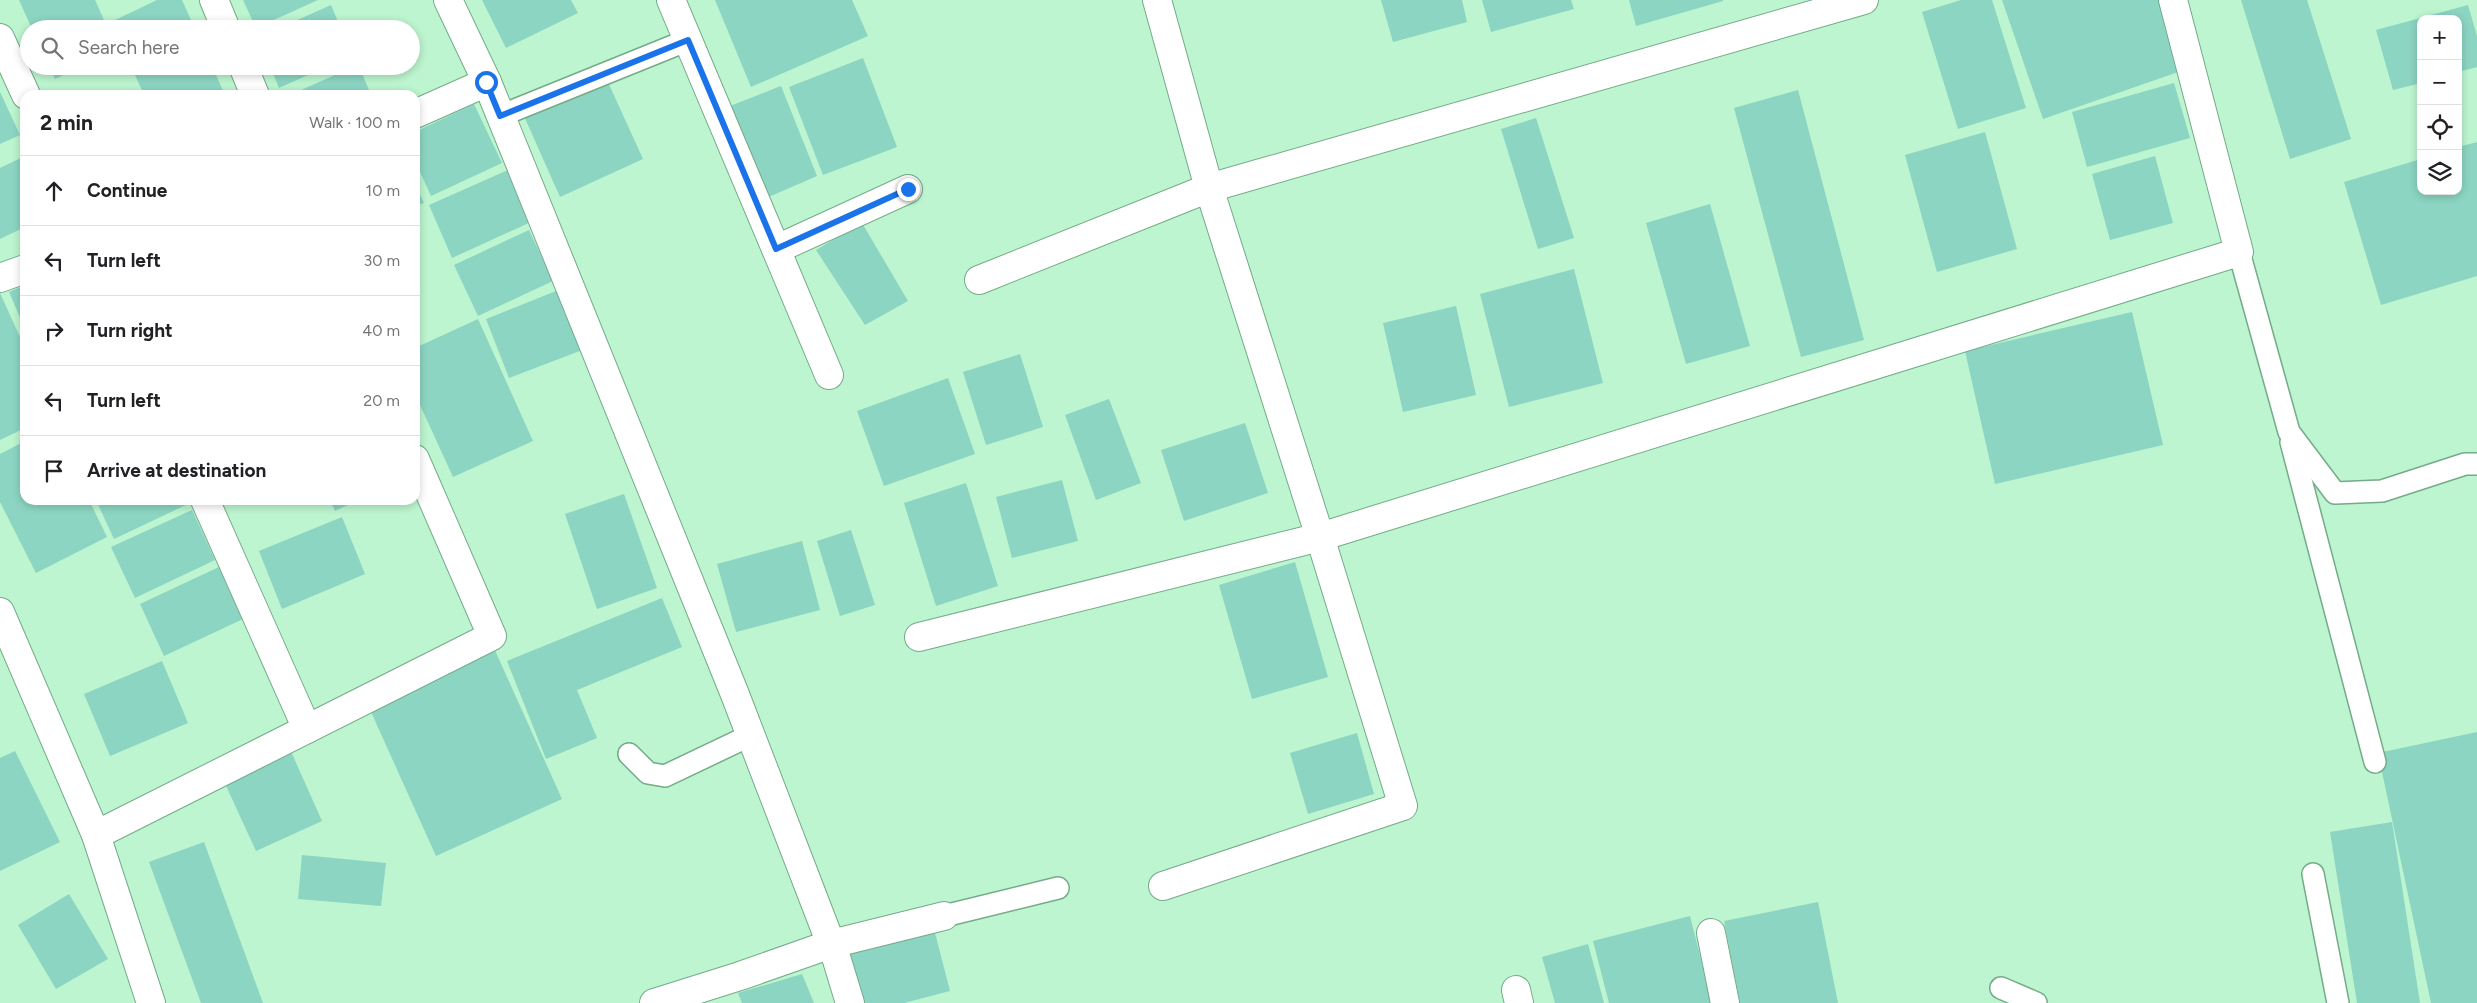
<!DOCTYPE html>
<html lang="en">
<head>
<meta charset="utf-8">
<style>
	:root { --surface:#fff; --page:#f6f6f6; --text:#202124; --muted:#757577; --line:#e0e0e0 }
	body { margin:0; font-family:Figtree,sans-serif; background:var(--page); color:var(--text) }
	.controls { position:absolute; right:15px; top:15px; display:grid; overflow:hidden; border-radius:10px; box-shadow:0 2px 8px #0003 }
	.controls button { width:45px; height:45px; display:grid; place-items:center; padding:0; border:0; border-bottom:1px solid var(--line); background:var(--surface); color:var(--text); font:25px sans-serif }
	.stop { position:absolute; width:15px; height:15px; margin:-11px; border:4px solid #1a73e8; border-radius:50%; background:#fff }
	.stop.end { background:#1a73e8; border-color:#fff; box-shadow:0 1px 5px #0008 }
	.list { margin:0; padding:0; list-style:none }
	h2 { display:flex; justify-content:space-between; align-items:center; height:65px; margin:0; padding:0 20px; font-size:21px }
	h2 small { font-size:16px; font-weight:400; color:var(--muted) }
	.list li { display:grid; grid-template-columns:32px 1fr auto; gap:15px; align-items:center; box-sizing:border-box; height:70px; padding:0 20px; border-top:1px solid var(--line) }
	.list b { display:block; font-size:19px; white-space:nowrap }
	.list em { font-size:16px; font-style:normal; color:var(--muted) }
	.icon { flex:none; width:28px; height:28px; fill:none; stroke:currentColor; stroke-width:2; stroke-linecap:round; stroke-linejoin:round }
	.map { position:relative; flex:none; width:2477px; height:1003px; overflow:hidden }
	.search { position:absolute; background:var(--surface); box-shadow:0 2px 8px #0003; left:20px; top:20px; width:400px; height:55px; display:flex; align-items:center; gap:12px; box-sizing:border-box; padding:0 18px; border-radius:28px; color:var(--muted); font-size:19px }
	.panel { position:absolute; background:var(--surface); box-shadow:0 2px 8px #0003; left:20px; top:90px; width:400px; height:415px; border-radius:15px }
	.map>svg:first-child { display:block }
	.building { fill:#8cd5c2 }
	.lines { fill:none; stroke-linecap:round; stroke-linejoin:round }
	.lane-casing { stroke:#74ab88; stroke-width:24 }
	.street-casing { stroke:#74ab88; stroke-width:30 }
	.secondary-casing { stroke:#74ab88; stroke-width:30 }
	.lane { stroke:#fff; stroke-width:21 }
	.street { stroke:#fff; stroke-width:28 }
	.secondary { stroke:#fff; stroke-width:28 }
	.route { stroke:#1a73e8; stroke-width:6 }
</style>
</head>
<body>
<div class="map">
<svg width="2477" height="1003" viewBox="0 0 2477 1003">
	<rect width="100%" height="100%" fill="#bcf5cf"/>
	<g class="building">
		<polygon points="19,0 95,0 108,29 32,29"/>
		<polygon points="157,0 182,0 195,29 114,29 111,22"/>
		<polygon points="243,0 318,0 256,28"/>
		<polygon points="482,0 571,0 578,13 506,48"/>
		<polygon points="715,0 852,0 868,36 751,87"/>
		<polygon points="1381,0 1462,0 1467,22 1393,42"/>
		<polygon points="1482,0 1571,0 1574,9 1491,32"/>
		<polygon points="1629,0 1723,0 1723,1 1636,26"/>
		<polygon points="1961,0 1992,0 2026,108 1958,129 1922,12"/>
		<polygon points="2002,0 2160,0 2184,70 2043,119"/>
		<polygon points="2241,0 2307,0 2351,139 2290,159"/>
		<polygon points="331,5 341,29 277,29"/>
		<polygon points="2468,5 2477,36 2477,67 2458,72 2458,19 2421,19 2421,83 2393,90 2376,30"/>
		<polygon points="863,58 897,147 823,175 789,87"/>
		<polygon points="49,66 83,66 55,79"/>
		<polygon points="131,66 212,66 225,95 144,95"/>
		<polygon points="270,66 328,66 279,88"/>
		<polygon points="355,66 359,66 371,95 290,95"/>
		<polygon points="607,80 643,159 560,197 524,116"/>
		<polygon points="2174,83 2190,138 2087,167 2072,112"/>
		<polygon points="781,86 817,176 764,199 725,108"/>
		<polygon points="1798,90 1864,340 1801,357 1734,108"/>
		<polygon points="0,92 20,135 0,144"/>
		<polygon points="474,104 502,163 431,196 415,161 415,132"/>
		<polygon points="1536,118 1574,238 1538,249 1501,129"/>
		<polygon points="1985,132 2017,249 1937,272 1905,155"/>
		<polygon points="2477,142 2477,276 2381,305 2344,182 2421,159 2421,191 2458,191 2458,147"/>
		<polygon points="25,156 25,227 0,239 0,168"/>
		<polygon points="2155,156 2173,223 2110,240 2092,174"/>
		<polygon points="508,170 531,222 452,258 429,205"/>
		<polygon points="415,183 424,203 415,206"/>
		<polygon points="1710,204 1750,346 1686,364 1646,223"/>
		<polygon points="862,223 908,301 865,325 816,250"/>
		<polygon points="529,230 553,281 478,316 454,265"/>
		<polygon points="1574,269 1603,383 1509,407 1480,294"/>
		<polygon points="25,285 25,329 9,292"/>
		<polygon points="561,289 585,349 509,378 486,319"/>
		<polygon points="0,293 25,348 25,428 0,440"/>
		<polygon points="1456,306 1476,395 1403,412 1383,323"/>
		<polygon points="2132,312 2163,445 1995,484 1965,351"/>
		<polygon points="478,319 533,441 453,477 415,394 415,348"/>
		<polygon points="1020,354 1043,427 986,445 963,372"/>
		<polygon points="948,378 975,454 884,486 857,411"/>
		<polygon points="1109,399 1141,483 1096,500 1065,415"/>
		<polygon points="1245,423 1268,493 1184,521 1161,450"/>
		<polygon points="25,441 25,500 89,500 107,537 36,573 0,502 0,454"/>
		<polygon points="1062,480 1078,541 1012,558 996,497"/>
		<polygon points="966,483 998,586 936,606 904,503"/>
		<polygon points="624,494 657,588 597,609 565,514"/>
		<polygon points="96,500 188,500 190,503 114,539"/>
		<polygon points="330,500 358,500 335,511"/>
		<polygon points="192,510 215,560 135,598 111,547"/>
		<polygon points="342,517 365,574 282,609 259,551"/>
		<polygon points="851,530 875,605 840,616 817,541"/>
		<polygon points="802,541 820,610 736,632 717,564"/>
		<polygon points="1295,562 1328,677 1252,699 1219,585"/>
		<polygon points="219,567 243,619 164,656 140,604"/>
		<polygon points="662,598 682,647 577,690 597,738 546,759 507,661"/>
		<polygon points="493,646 562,799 436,856 367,703"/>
		<polygon points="162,661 188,723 110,756 84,694"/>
		<polygon points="2477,732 2477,1003 2431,1003 2378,753"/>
		<polygon points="1357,733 1374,794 1308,814 1290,753"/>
		<polygon points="289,747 322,821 256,851 222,777"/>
		<polygon points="15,751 60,842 0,871 0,758"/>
		<polygon points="2392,822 2420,1003 2357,1003 2330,832"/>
		<polygon points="204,842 263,1003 201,1003 149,862"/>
		<polygon points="302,855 386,863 381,906 298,899"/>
		<polygon points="69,894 108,959 56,989 18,925"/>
		<polygon points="1818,902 1838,1003 1740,1003 1724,921"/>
		<polygon points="1690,916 1712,1003 1609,1003 1593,941"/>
		<polygon points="933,925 950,991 904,1003 855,1003 841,950"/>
		<polygon points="1588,944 1604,1003 1555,1003 1542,957"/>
		<polygon points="802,974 814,1003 742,1003 738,993"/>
	</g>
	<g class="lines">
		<defs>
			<g id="lane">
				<polyline points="500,116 688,40"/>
				<polyline points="2239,252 2289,432 2335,493 2382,491 2465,464 2477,464"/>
				<polyline points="2291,442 2375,762"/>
				<polyline points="629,754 648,773 665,776 751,735"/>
				<polyline points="2313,874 2338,1003"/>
				<polyline points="944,916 1058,888"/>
				<polyline points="2001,988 2036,1003"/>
			</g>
			<g id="street">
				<polyline points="214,0 226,29"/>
				<polyline points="448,0 487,82 734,692 836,957 850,1003"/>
				<polyline points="671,0 829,375"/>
				<polyline points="1157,0 1209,188 1320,537 1403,806 1163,886"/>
				<polyline points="0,38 26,95"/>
				<polyline points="243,66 255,95"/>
				<polyline points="415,114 487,82"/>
				<polyline points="777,249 908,189"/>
				<polyline points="0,278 25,269"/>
				<polyline points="979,280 1209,188 1864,0"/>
				<polyline points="205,500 307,729"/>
				<polyline points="919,637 1320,537 2239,252 2173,0"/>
				<polyline points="96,835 492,636 415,459"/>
				<polyline points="1711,933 1725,1003"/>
				<polyline points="1516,990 1519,1003"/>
				<polyline points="654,1003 740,976 831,944 944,916"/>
			</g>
			<polyline id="secondary" points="0,612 96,835 151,1003"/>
		</defs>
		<use href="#lane" class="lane-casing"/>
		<use href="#street" class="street-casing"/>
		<use href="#secondary" class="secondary-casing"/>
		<use href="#lane" class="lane"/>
		<use href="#street" class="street"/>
		<use href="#secondary" class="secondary"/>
	</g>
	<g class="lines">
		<polyline class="route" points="486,82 500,116 688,40 776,249 908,189"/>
	</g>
</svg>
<div class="controls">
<button>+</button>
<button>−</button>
<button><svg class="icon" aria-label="locate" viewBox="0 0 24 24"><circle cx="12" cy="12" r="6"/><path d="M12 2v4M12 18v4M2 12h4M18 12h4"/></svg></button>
<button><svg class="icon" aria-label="layers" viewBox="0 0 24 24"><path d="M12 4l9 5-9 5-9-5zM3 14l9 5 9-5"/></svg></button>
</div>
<div class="stop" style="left:486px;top:82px"></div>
<div class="stop end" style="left:908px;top:189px"></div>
<div class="search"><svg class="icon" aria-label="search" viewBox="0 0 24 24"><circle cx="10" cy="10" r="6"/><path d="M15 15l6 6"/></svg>Search here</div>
<section class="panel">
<h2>2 min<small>Walk · 100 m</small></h2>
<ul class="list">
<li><svg class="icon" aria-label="ahead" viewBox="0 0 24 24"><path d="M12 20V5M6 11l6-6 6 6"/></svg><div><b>Continue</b></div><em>10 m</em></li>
<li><svg class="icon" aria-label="left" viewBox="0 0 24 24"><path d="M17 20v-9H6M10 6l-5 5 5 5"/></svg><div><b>Turn left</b></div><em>30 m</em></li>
<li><svg class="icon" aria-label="right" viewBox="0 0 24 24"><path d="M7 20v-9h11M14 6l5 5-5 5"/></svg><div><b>Turn right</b></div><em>40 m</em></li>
<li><svg class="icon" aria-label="left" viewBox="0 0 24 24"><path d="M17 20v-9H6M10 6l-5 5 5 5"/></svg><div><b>Turn left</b></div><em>20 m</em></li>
<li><svg class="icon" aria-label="arrive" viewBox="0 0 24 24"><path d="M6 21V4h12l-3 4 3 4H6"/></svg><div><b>Arrive at destination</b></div></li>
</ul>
</section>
</div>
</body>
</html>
